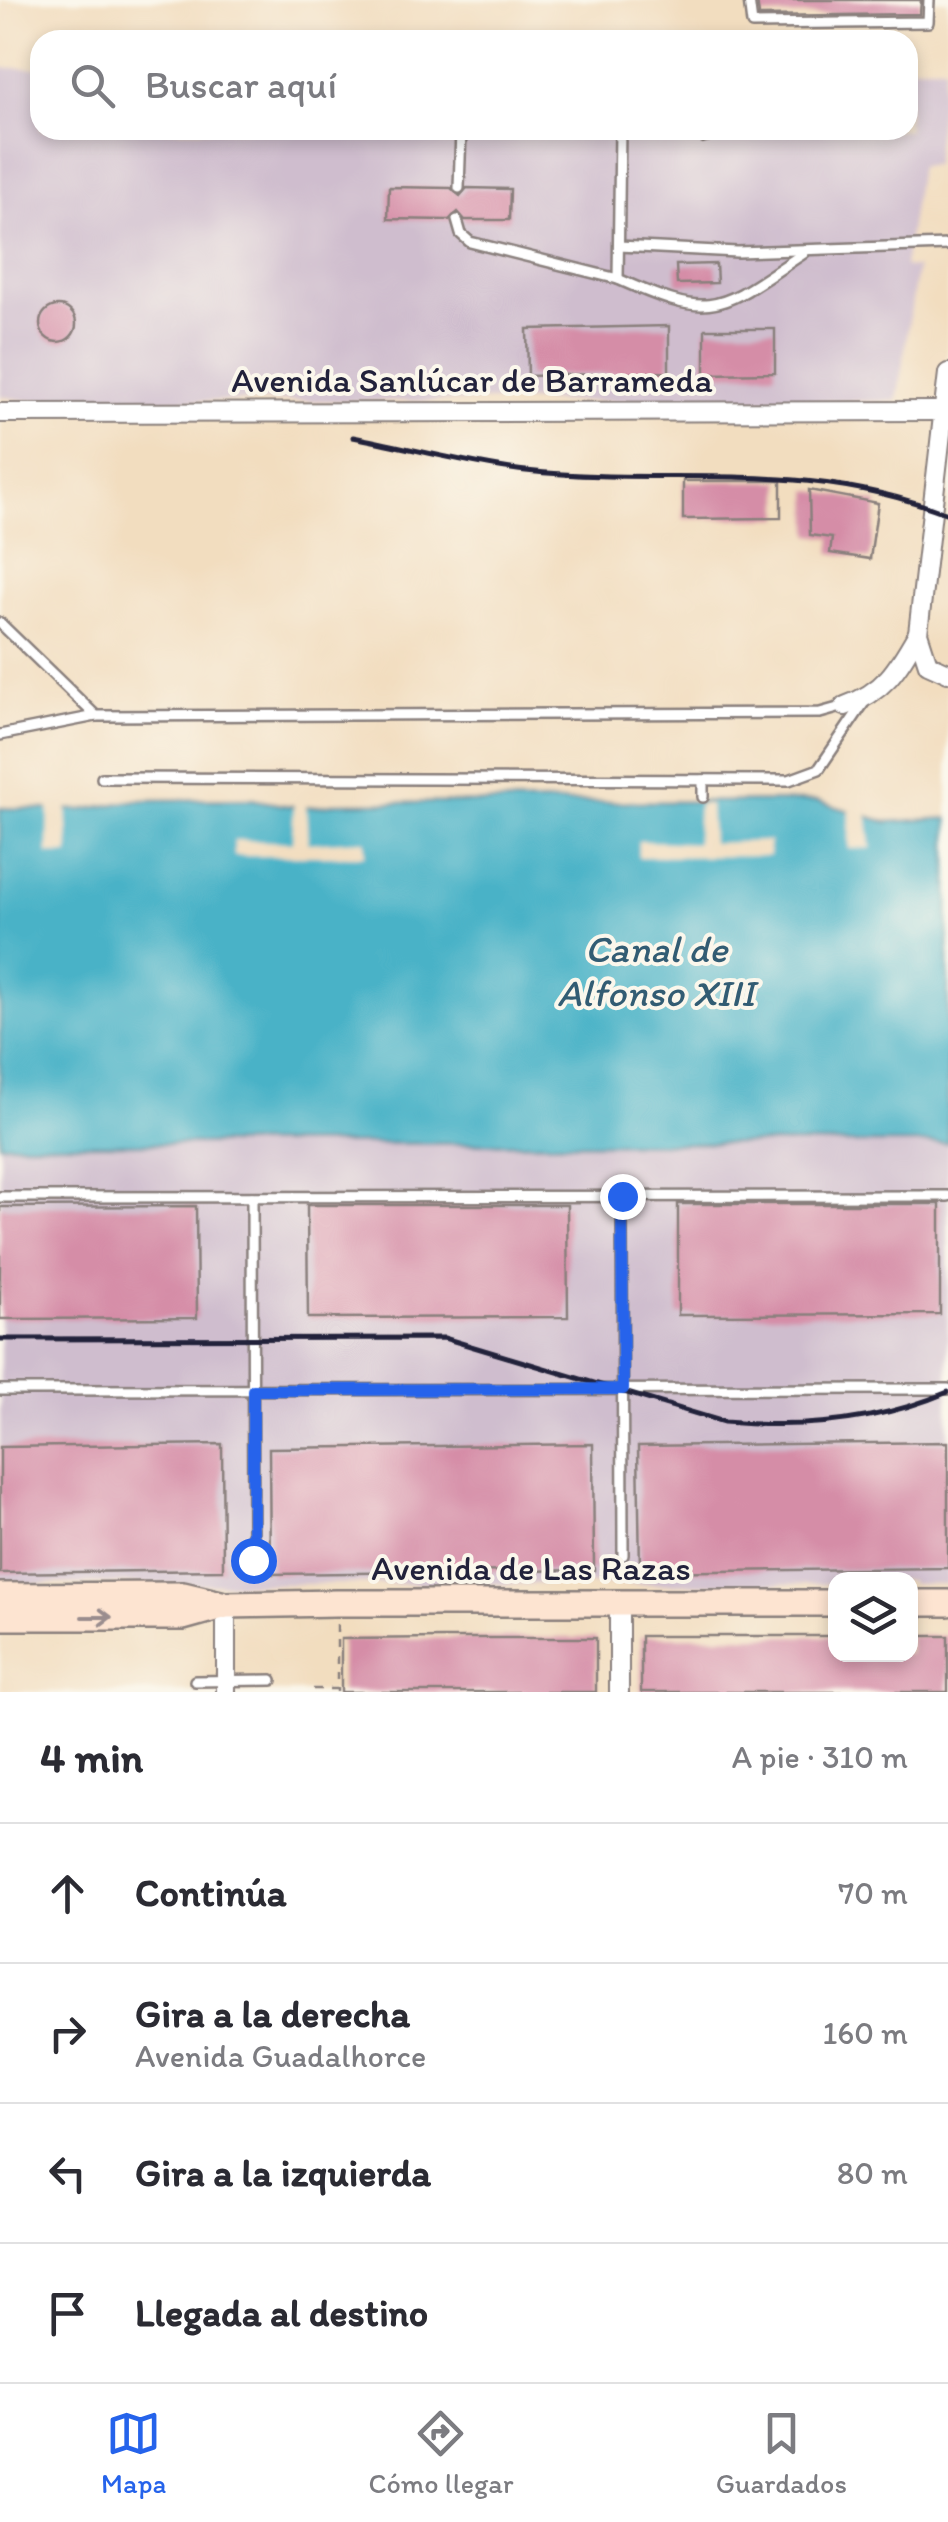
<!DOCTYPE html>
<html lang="es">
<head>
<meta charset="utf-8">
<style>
	:root { --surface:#fff; --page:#f2f2f3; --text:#2b2b33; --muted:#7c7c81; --line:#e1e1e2; --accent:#2563eb }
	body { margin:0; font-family:Itim,sans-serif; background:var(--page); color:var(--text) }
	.controls { position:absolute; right:30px; bottom:30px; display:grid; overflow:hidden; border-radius:20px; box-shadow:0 5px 15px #0003 }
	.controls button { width:90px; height:90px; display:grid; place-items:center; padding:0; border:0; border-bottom:2px solid var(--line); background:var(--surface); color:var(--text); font:50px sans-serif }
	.stop { position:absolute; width:30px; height:30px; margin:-22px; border:8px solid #2563eb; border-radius:50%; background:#fff }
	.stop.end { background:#2563eb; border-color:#fff; box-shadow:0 2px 10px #0008 }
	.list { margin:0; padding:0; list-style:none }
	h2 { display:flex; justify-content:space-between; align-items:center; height:130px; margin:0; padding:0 40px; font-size:42px }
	h2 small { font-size:32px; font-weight:400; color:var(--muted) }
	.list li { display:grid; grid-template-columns:65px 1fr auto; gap:30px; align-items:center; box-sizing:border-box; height:140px; padding:0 40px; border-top:2px solid var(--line) }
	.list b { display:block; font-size:38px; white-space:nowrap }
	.list p { margin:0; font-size:32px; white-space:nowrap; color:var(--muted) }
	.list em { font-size:32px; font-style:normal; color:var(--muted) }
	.icon { flex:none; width:55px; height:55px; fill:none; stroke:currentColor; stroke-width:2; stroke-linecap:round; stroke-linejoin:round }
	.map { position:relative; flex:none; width:948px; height:1692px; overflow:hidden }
	.search { position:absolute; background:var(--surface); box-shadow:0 5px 15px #0003; left:30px; right:30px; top:30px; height:110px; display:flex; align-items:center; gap:25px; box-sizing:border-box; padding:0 35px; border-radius:30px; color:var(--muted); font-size:38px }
	.sheet { height:690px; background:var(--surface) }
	nav { display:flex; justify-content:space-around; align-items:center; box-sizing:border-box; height:140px; border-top:2px solid var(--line); background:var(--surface); font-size:28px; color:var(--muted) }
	nav a { display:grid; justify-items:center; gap:5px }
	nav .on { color:var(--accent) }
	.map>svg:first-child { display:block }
	.industrial { fill:#cfbdce }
	.water { fill:#49b2c7; stroke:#366a81; stroke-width:2.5 }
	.pier { fill:#f2ddbf }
	.building { fill:#d58da7 }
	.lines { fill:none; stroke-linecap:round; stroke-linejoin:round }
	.lane-casing { stroke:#8a807d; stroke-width:14 }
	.street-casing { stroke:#8a807d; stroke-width:22 }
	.secondary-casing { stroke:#8a807d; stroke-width:30 }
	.path { stroke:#8a807d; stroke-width:2.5; stroke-dasharray:8 8; stroke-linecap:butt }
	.lane { stroke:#fff; stroke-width:9 }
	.street { stroke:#fff; stroke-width:18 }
	.secondary { stroke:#fde4d1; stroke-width:25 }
	.rail { stroke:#22223b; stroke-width:5 }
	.oneway { stroke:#9a8d8e }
	.route { stroke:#2563eb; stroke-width:12 }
	.labels { text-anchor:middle; stroke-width:8; stroke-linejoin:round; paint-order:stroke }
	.street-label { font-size:35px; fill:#22223b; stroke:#fbf7ec }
	.water-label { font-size:38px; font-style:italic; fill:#325c73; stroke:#fbf7ec }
</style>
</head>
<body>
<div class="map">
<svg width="948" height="1692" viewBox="0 0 948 1692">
	<rect width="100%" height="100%" fill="#fbf7ec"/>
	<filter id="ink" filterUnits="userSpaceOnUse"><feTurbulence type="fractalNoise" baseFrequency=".01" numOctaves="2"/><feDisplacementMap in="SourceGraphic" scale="20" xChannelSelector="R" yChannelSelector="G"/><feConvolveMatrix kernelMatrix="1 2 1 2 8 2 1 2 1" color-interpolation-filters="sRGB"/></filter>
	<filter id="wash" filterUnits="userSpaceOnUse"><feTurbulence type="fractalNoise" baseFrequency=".0048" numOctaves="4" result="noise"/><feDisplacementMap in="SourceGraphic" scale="40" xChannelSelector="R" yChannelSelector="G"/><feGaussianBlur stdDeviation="2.25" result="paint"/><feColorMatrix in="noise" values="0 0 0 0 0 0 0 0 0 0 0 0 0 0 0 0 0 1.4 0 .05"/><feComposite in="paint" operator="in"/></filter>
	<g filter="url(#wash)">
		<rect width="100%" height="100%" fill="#f2ddbf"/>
		<g class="industrial">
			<polygon points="908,66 945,66 934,165 919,166 904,267 917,268 897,401 28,401 0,396 0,68 40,68 40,130 908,130"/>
			<polygon points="948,1143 948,1584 911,1584 910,1580 836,1580 835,1584 0,1584 0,1144"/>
		</g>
		<path class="water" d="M252,799C280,805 308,811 336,803L817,801L887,822L948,818V1143L0,1144V808L81,810L137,800Z"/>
		<g class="pier">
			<polygon points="49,802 67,804 69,854 48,854"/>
			<polygon points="294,804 306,804 308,843 365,840 365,856 234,856 234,840 292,842"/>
			<polygon points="698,804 710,804 712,843 769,841 769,856 638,857 638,841 696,843"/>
			<polygon points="850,806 867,811 871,848 849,849"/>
		</g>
		<g id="blocks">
			<g class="building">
				<polygon points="757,0 921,0 920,14 759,16"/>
				<polygon points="672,130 735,130 736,133 703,143"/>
				<polygon points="389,187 451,188 460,196 467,188 510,189 509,220 465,220 458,212 449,220 388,219"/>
				<polygon points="716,264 717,283 677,284 676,265"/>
				<circle cx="58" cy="324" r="18"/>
				<polygon points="669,326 669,372 528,376 527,329"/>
				<polygon points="705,329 775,329 775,373 705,374"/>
				<polygon points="683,481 781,481 781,518 683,519"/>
				<polygon points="809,490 878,503 870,559 830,553 832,538 810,535"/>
				<polygon points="678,1204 940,1204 940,1314 678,1315"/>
				<polygon points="307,1205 567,1205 568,1317 308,1318"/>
				<polygon points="196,1206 197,1318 0,1319 0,1207"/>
				<polygon points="948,1442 948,1568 640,1572 638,1446"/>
				<polygon points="222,1444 223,1570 0,1573 0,1447"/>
				<polygon points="593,1444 594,1570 270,1574 269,1448"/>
				<polygon points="641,1636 836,1636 836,1654 910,1654 910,1636 948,1636 948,1692 641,1692"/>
				<polygon points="445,1638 596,1638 596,1692 341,1692 341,1639"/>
			</g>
		</g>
	</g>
	<g filter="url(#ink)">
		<use href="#blocks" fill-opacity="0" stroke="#8a807d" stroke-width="2.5"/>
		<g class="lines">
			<defs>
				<g id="lane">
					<polyline points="749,0 752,24 928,22 929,0"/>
					<polyline points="459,188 461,130"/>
					<polyline points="457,220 461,234 470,242 618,279 620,130"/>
					<polyline points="619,246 737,252 948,245"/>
					<path d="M618,279C716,323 719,309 804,253"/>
					<polyline points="0,623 96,716 820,713 845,706"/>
					<polyline points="0,735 96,716"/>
					<polyline points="102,778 789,780 819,769 865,701"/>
					<polyline points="703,780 703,797"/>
					<polyline points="622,1196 623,1555"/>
					<polyline points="0,1197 948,1196"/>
					<polyline points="252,1197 253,1560"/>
					<polyline points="0,1390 948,1389"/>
					<polyline points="195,1681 272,1680"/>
				</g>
				<g id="street">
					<polyline points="948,373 918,633 928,664 948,673"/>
					<polyline points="0,413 943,411"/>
					<path d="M845,706C885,692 898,668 918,633"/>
					<polyline points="619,1603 619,1692"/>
					<polyline points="226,1605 226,1692"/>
				</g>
				<g id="secondary">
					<polyline points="0,1596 183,1595 221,1604"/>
					<polyline points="910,1603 948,1603"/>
					<polyline points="0,1617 183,1617 226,1605 336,1603 836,1603"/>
				</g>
			</defs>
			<use href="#lane" class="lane-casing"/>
			<use href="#street" class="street-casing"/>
			<use href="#secondary" class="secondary-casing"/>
			<g class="path">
				<polyline points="337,1624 337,1692"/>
				<polyline points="313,1689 336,1689"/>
			</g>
			<use href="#lane" class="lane"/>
			<use href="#street" class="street"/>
			<use href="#secondary" class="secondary"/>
			<g class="rail">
				<path d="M353,437C410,448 468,464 526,471C676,487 798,457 948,514"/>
				<path d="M0,1339L444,1338L724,1422C799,1429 878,1422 948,1392"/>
			</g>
		</g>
		<defs><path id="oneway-shaft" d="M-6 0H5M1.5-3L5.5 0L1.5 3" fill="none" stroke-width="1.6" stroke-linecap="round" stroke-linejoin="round" transform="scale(2.5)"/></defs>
		<use class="oneway" href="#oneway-shaft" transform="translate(97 1617)"/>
	</g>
	<g class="lines" filter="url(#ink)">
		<polyline class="route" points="253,1560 253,1390 623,1389 622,1196"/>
	</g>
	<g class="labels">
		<g class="street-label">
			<text x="472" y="392">Avenida Sanlúcar de Barrameda</text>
			<text x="531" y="1580">Avenida de Las Razas</text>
		</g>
		<g class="water-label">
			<text x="656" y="962">Canal de<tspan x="656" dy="44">Alfonso XIII</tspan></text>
		</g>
	</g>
</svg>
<div class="controls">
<button><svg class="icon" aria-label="layers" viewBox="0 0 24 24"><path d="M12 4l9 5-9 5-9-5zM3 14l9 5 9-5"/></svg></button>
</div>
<div class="stop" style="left:253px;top:1560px"></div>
<div class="stop end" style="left:622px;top:1196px"></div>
<div class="search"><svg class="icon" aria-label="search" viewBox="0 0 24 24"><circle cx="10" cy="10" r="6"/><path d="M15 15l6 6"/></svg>Buscar aquí</div>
</div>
<section class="sheet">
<h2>4 min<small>A pie · 310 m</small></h2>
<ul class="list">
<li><svg class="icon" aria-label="ahead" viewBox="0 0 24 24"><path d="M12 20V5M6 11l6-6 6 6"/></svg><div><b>Continúa</b></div><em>70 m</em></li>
<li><svg class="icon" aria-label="right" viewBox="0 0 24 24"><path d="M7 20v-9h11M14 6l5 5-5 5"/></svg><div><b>Gira a la derecha</b><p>Avenida Guadalhorce</p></div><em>160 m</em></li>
<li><svg class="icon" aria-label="left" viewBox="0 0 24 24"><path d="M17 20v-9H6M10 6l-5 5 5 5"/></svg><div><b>Gira a la izquierda</b></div><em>80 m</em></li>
<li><svg class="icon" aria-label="arrive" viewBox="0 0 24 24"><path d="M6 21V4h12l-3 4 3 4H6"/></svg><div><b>Llegada al destino</b></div></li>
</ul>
</section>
<nav>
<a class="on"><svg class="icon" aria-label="map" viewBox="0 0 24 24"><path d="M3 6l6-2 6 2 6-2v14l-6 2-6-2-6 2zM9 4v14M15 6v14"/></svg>Mapa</a>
<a><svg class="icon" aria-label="directions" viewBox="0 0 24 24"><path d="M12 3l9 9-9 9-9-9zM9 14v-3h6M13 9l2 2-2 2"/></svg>Cómo llegar</a>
<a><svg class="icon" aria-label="saved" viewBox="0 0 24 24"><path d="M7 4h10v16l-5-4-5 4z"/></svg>Guardados</a>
</nav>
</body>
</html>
